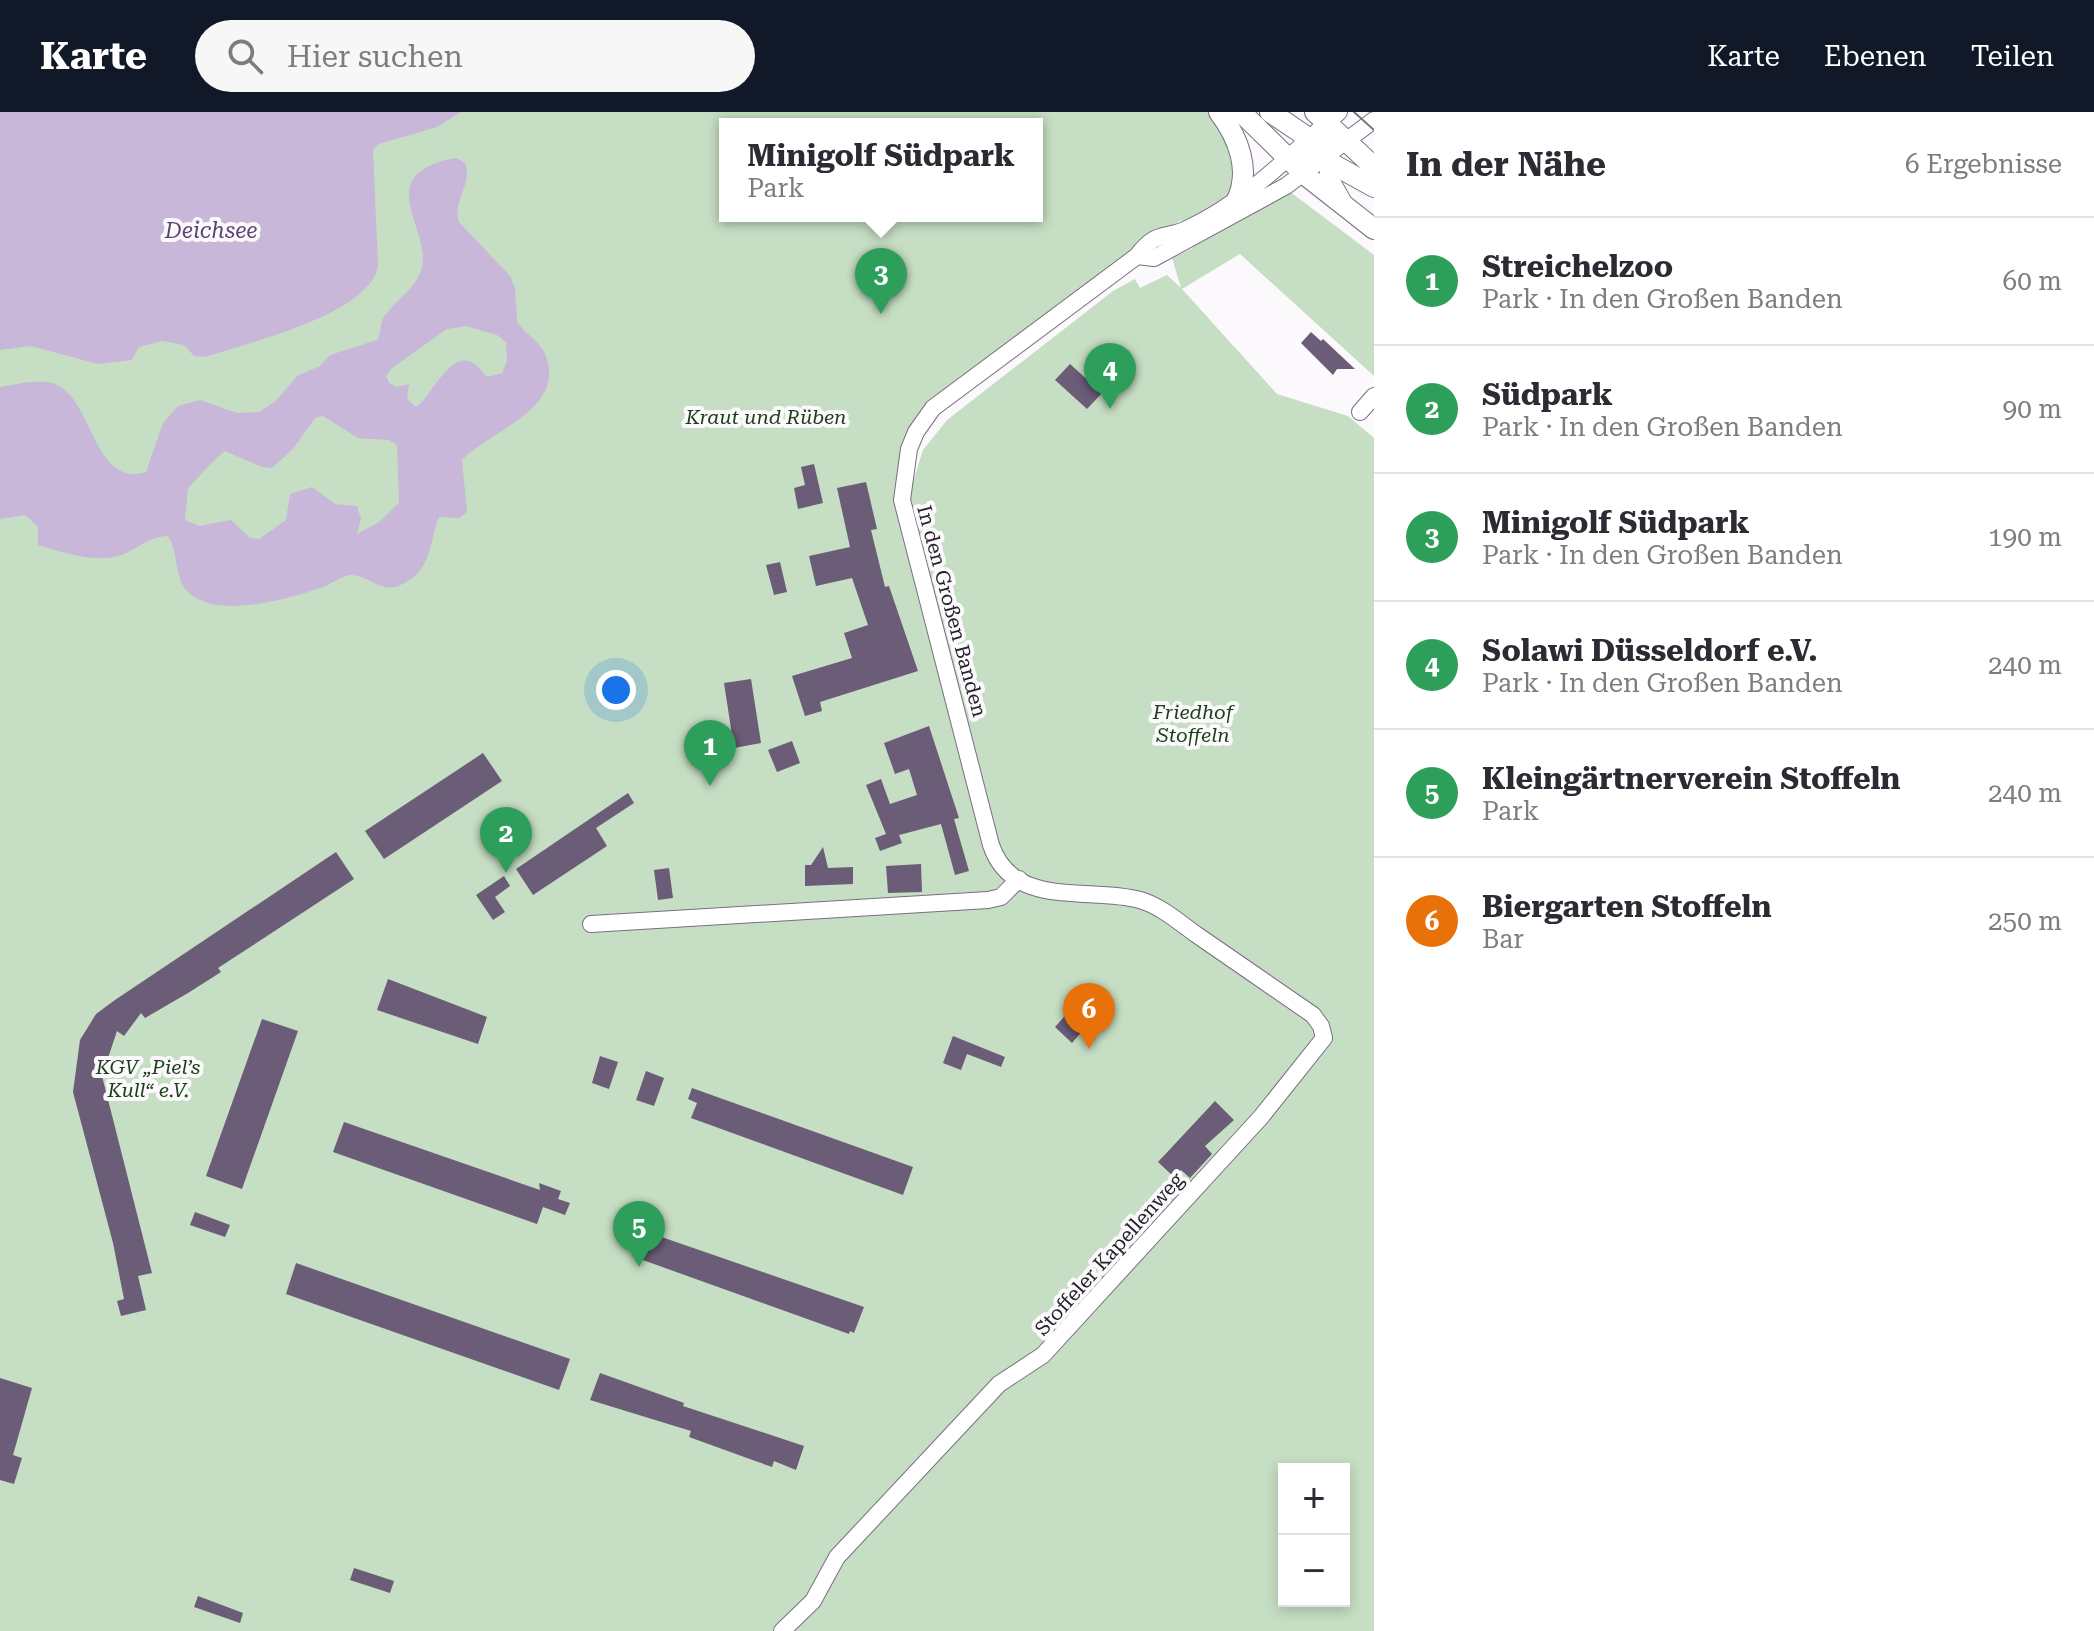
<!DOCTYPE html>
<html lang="de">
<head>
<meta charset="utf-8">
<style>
	:root { --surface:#fff; --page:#f7f7f7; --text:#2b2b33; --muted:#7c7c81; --line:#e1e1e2; --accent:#111827 }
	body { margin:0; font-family:"Roboto Serif",serif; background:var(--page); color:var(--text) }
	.controls { position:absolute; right:24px; bottom:24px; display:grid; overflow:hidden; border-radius:0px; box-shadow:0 4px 12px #0003 }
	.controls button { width:72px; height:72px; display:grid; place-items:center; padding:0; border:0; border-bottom:2px solid var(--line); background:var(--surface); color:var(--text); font:40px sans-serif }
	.you { position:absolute; left:616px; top:578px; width:28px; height:28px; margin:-20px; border:6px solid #fff; border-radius:50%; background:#1a73e8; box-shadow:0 0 0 12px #1a73e833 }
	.badge { display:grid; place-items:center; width:52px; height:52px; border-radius:50%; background:var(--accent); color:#fff; font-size:26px; font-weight:700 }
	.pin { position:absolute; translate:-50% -66px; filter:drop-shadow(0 2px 4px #0008) }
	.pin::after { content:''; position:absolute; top:42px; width:28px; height:24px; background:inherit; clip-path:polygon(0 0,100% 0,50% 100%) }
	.popup { position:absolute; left:719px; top:6px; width:324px; height:104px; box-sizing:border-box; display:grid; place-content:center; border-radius:0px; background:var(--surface); filter:drop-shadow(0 2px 6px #0005); font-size:26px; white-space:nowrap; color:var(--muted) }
	.popup b { font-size:30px; color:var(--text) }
	.popup::after { content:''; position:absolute; left:50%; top:100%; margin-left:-16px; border:16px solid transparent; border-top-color:var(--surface) }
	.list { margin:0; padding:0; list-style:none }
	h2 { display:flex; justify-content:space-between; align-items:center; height:104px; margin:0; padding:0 32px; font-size:34px }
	h2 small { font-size:26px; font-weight:400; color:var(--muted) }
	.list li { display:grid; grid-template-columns:52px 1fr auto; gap:24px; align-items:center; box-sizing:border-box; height:128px; padding:0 32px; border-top:2px solid var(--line) }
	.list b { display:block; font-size:30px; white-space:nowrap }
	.list p { margin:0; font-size:26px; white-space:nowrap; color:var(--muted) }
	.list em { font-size:26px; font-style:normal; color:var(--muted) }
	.icon { flex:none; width:44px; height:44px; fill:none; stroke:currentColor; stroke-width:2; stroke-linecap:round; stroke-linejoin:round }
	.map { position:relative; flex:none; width:1374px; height:1519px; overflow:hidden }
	header { display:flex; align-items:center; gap:48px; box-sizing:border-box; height:112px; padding:0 40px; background:var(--accent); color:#fff }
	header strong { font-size:38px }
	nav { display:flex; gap:44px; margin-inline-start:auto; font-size:28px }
	.search { width:560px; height:72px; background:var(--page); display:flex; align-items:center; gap:20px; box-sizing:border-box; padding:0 28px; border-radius:44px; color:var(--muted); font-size:30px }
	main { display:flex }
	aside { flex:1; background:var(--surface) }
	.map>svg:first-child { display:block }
	.green { fill:#c6dec3; fill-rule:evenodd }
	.water { fill:#c8b7d8; fill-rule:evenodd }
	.building { fill:#6b5c78 }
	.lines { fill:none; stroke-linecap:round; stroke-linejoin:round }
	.minor-casing { stroke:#786f81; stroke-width:18 }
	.major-casing { stroke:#786f81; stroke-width:22 }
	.minor { stroke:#fff; stroke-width:16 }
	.major { stroke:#fff; stroke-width:20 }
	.tram { stroke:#78767b; stroke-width:2 }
	.labels { text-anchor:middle; stroke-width:8; stroke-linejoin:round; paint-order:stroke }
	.park-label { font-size:20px; font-style:italic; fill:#1c4119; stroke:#fbf9fc }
	.street-label { font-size:20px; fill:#252229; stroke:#fbf9fc }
	.water-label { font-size:22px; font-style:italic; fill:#5c4471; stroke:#fbf9fc }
</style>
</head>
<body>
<header>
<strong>Karte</strong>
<div class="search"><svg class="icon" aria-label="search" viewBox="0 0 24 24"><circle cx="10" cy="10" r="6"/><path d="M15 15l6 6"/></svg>Hier suchen</div>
<nav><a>Karte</a><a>Ebenen</a><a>Teilen</a></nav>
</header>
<main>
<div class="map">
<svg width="1374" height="1519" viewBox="0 0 1374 1519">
	<rect width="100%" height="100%" fill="#fbf9fc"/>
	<path class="green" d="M0,0H1213L1235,43L1230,44L1232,54L1239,55L1227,88L1184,113L1181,108L1132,140L934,304L914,342L912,373L923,338L947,308L1113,179L1135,167L1140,176L1167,163L1181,176L1172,146L1193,136L1190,128L1289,79L1374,143V264L1240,142L1182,177L1277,282L1348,304L1374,326V1519H0ZM725,12H1037V104H725ZM1284,1357H1344V1489H1284Z"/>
	<g class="water">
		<path d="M0,0H461L437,15L379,32L373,38L378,153C372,202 247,231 205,245L194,244L184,233L162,229L139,235L132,248L98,252L31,234L0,238Z"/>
		<path d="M456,46L465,51C473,73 452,88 459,110L510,164L515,176L517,209C524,222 539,228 545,242C568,297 490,318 462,348L467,400L459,406L439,405C429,429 433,453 408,469C382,486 373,464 351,463C343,463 331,472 323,475C291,486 224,506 193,484C172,470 180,442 168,424C147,425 139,437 121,443C96,452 62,440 38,433V415L25,403L0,407V275C16,273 39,266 55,272C93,286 93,376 146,360L163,311L178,294L200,288L237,301L259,300L276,289L297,264L320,254L330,243L377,228C382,221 379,212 384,205C396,187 416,178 422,155C431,116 369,62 456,46ZM466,214L497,223L506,230L507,249L502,261L487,265C483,261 479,254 473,251C449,237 430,288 416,295L407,287L409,272L396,275L389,271L386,264L392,256L447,217ZM323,304L358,326L389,328L397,333L399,391L379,410L357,422L361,407L357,394L335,392L312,375L290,382L286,408L259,427L250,426L231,408L199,414L185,408L188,377C191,372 222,340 225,339L262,355L272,356L293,337L315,306Z"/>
	</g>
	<g class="building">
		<polygon points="1311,220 1321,229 1323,227 1355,257 1337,257 1333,263 1301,231"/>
		<polygon points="1070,252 1102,281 1087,297 1055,268"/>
		<polygon points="814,352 823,391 798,397 794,376 805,373 801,355"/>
		<polygon points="866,370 877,417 871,418 885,475 889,474 918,559 820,590 822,599 805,604 792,564 852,546 844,521 868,513 852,466 816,474 809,444 850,435 837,376"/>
		<polygon points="780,450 787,480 774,483 766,453"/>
		<polygon points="751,567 761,631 734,636 724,571"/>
		<polygon points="929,614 959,706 954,707 969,759 955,763 941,712 899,723 902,731 880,739 875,726 886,722 866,673 881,667 890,692 917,683 909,657 895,662 884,631"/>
		<polygon points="792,629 800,651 777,660 768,638"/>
		<polygon points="483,641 502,669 384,747 365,719"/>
		<polygon points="628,681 634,691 596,716 607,734 533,783 516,757"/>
		<polygon points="823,735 828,756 853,755 853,772 805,774 805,753 811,753"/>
		<polygon points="336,740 354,767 218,856 221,860 188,881 145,906 141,901 124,924 117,919 102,964 152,1161 138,1164 146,1198 121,1204 117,1189 124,1187 113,1131 73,980 80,928 96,902 115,888"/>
		<polygon points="921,752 922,780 888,781 886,754"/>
		<polygon points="669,756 673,786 658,788 654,758"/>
		<polygon points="504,764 510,774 495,785 505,800 493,808 476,783"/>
		<polygon points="388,867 487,905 478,932 377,898"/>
		<polygon points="1080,887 1097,902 1072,931 1055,915"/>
		<polygon points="262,907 298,919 242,1077 206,1064"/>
		<polygon points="953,924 1005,945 1001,955 967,942 961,958 943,951"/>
		<polygon points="600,944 618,950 609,977 592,971"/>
		<polygon points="646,959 664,966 654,994 636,988"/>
		<polygon points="692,976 913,1055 903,1083 691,1006 697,991 688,987"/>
		<polygon points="1215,989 1234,1008 1205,1034 1212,1042 1190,1066 1181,1058 1174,1065 1158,1050"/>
		<polygon points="344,1010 540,1078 539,1071 561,1079 558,1087 570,1091 565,1103 543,1095 537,1112 333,1040"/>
		<polygon points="195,1100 230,1113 225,1125 190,1113"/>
		<polygon points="650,1121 864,1195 854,1221 850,1219 849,1222 640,1147"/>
		<polygon points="296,1151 570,1247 559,1278 286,1182"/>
		<polygon points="600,1261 684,1291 683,1294 804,1334 796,1358 774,1349 772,1355 747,1346 689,1325 691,1319 590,1288"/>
		<polygon points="0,1266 32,1276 13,1343 22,1346 14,1372 0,1368"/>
		<polygon points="354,1456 394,1469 390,1481 350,1468"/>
		<polygon points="198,1484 243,1501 240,1511 194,1495"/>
	</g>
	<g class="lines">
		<defs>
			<g id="minor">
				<polyline points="1325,40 1328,62 1343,89"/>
				<polyline points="1137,144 1154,146 1286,74 1374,8"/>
				<polyline points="1360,300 1374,284"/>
				<polyline points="591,812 988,788 1001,785 1019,767"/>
				<path d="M782,1519L813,1489L837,1445L999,1272L1043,1243L1261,1005L1324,926L1321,914L1313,903C1274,876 1236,850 1197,823C1180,811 1161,794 1140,788C1090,774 1013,798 991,733L902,388L909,337L916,320L933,296L1137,144C1157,117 1165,128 1189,116C1248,88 1291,42 1339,0"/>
			</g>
			<g id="major">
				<path d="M1219,0C1238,25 1252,59 1236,90"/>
				<polyline points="1241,0 1304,62 1374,117"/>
				<polyline points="1270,0 1310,27 1348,30"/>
				<polyline points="1315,0 1374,55"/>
				<polyline points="1288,47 1318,44 1374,75"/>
			</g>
		</defs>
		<use href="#minor" class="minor-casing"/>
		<use href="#major" class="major-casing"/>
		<use href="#minor" class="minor"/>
		<use href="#major" class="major"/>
		<polyline class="tram" points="1354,0 1374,18"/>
	</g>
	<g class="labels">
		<g class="park-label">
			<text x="766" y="312">Kraut und Rüben</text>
			<text x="1193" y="607">Friedhof<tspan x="1193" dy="23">Stoffeln</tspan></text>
			<text x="148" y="962">KGV „Piel’s<tspan x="148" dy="23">Kull“ e.V.</tspan></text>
		</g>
		<g class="street-label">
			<text transform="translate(952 499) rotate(75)" y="7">In den Großen Banden</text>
			<text transform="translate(1109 1142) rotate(-48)" y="7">Stoffeler Kapellenweg</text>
		</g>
		<g class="water-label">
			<text x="211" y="126">Deichsee</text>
		</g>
	</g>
</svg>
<div class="controls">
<button>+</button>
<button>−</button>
</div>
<div class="you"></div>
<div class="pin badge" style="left:710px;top:674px;background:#2e9e5b">1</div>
<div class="pin badge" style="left:506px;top:761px;background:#2e9e5b">2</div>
<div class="pin badge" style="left:881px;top:202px;background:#2e9e5b">3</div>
<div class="popup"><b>Minigolf Südpark</b>Park</div>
<div class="pin badge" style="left:1110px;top:297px;background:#2e9e5b">4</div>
<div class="pin badge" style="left:639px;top:1155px;background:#2e9e5b">5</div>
<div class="pin badge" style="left:1089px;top:937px;background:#e8710a">6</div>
</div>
<aside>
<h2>In der Nähe<small>6 Ergebnisse</small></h2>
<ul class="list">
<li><span class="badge" style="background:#2e9e5b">1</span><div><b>Streichelzoo</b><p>Park · In den Großen Banden</p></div><em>60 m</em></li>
<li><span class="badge" style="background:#2e9e5b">2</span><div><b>Südpark</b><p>Park · In den Großen Banden</p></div><em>90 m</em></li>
<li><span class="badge" style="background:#2e9e5b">3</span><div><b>Minigolf Südpark</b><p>Park · In den Großen Banden</p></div><em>190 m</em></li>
<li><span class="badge" style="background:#2e9e5b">4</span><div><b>Solawi Düsseldorf e.V.</b><p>Park · In den Großen Banden</p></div><em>240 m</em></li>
<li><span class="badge" style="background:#2e9e5b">5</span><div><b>Kleingärtnerverein Stoffeln</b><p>Park</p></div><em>240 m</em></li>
<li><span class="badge" style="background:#e8710a">6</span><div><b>Biergarten Stoffeln</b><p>Bar</p></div><em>250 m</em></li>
</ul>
</aside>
</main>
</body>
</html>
